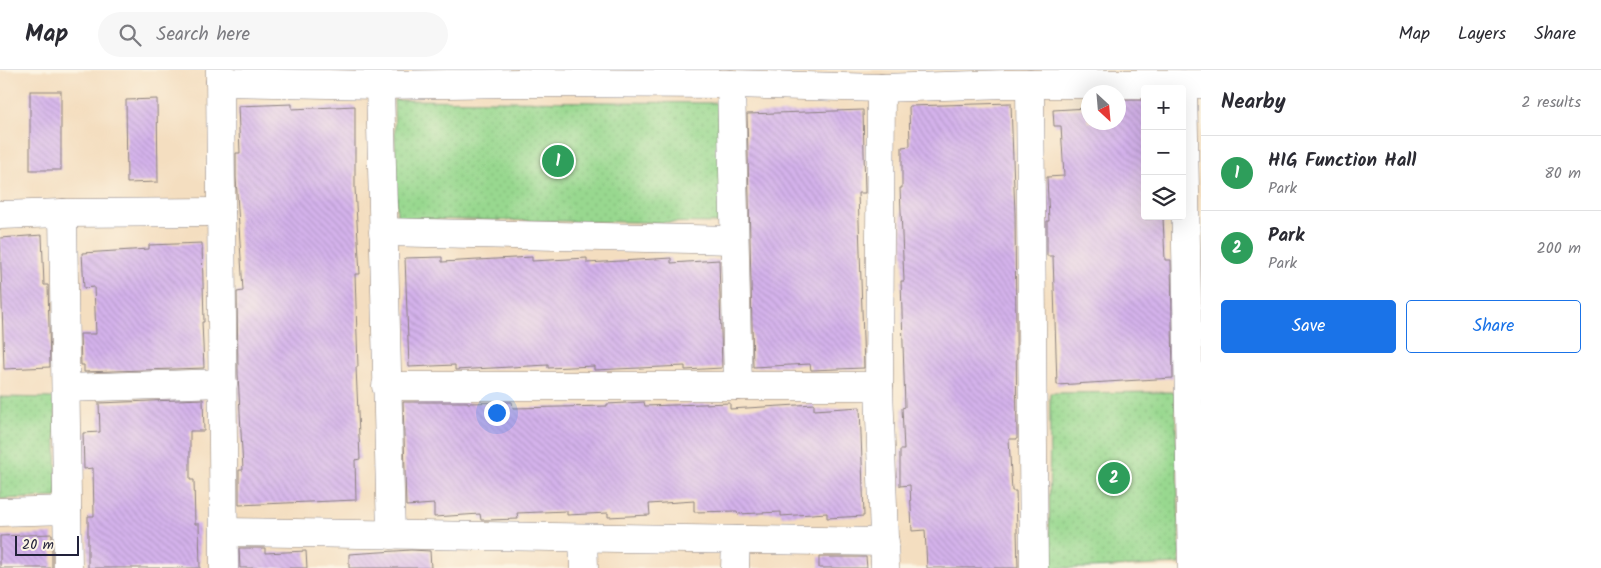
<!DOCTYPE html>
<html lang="en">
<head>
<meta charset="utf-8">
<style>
	:root { --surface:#fff; --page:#f7f7f7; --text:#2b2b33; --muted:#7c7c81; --line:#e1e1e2; --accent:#1a73e8 }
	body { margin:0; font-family:Kalam,sans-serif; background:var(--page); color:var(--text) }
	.controls { position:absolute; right:15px; top:15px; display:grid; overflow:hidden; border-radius:5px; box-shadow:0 5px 20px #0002 }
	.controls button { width:45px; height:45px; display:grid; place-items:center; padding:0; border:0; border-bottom:1px solid var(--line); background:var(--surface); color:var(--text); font:25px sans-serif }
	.compass { position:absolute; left:1081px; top:15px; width:45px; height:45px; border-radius:50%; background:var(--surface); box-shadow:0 5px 20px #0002; rotate:154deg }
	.scale { position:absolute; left:15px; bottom:12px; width:64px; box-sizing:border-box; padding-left:5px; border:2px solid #22223b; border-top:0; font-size:14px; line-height:18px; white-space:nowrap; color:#22223b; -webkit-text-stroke:4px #fcf5e5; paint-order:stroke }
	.you { position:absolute; left:496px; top:342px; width:18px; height:18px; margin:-12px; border:4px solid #fff; border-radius:50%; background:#1a73e8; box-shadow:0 0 0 8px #1a73e833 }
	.badge { display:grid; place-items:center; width:32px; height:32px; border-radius:50%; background:var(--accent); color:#fff; font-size:16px; font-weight:700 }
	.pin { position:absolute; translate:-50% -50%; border:2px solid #fff; box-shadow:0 1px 5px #0006 }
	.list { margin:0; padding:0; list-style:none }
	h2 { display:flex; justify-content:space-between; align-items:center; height:65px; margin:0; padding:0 20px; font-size:21px }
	h2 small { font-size:16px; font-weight:400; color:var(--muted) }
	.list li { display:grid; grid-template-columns:32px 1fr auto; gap:15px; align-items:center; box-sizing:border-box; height:75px; padding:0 20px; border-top:1px solid var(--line) }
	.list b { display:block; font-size:19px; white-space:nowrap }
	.list p { margin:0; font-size:16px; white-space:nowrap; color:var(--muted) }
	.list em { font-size:16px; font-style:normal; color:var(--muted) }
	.actions { display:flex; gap:10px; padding:15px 20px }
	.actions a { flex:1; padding:11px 0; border:1px solid var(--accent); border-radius:5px; text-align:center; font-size:18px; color:var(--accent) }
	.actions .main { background:var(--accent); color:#fff }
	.icon { flex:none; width:28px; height:28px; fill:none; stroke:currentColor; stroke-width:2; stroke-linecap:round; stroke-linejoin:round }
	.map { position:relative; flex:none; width:1201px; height:498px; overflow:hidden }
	header { display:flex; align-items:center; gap:30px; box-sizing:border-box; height:70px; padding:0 25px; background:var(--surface); border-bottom:1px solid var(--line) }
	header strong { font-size:24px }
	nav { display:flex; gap:28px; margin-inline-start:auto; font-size:18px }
	.search { width:350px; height:45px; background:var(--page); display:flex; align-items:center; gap:12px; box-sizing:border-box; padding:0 18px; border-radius:28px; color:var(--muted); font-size:19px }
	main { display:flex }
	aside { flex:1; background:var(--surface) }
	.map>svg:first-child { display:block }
	.park { fill:url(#park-dots); stroke:#5d7d65 }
	.building { fill:url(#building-back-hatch) }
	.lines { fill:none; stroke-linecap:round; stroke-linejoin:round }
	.minor-casing { stroke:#8b807e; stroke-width:29 }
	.minor { stroke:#fff; stroke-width:28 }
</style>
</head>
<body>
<header>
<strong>Map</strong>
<div class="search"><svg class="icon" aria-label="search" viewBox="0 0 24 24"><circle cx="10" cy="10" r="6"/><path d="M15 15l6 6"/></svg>Search here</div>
<nav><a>Map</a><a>Layers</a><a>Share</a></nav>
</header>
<main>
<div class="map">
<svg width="1201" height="498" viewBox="0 0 1201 498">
	<defs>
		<pattern id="park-dots" width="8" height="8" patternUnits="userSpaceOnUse" patternTransform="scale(1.25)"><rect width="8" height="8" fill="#98d88f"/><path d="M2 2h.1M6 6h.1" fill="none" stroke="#83b97c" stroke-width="1.8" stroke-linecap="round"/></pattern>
		<pattern id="building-back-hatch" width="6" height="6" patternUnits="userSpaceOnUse" patternTransform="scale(1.25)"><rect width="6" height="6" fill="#d4b2eb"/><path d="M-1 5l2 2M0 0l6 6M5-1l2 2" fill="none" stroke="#b699ca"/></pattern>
	</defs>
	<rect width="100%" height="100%" fill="#fcf5e5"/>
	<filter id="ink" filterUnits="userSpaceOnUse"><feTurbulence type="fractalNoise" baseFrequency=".02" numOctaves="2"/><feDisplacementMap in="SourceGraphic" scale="10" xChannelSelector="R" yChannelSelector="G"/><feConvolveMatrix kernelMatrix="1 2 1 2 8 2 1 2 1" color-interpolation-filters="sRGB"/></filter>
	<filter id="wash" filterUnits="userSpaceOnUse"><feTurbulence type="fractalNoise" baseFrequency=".0096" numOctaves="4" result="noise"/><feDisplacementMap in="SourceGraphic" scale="20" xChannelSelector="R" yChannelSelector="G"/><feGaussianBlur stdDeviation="1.12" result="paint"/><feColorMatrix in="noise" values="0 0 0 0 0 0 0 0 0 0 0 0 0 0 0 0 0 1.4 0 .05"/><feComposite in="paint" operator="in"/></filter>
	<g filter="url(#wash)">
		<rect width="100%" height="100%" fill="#f4dec0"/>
		<g class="park">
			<polygon points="394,30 718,33 723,153 397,149"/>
			<polygon points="1175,322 1180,494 1088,498 1049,498 1050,323"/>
			<polygon points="0,327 55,328 57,427 0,429"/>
		</g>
		<g id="blocks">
			<g class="building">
				<rect x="30" y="21" width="31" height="79"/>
				<polygon points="157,29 158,112 127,113 126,30"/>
				<polygon points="1118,30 1145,30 1145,149 1163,148 1165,190 1171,190 1173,308 1057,315 1053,186 1047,186 1047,151 1049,151 1047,107 1064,106 1061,56 1054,56 1053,40 1088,38 1088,52 1118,52"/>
				<polygon points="1011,33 1015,145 1017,369 1009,369 1012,421 1016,421 1018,498 927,498 925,460 912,461 910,415 900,416 900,380 904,380 902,338 905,337 901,211 904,211 900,118 902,118 902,77 910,76 909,36"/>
				<polygon points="292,34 292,39 355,36 355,118 360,204 355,204 358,297 356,297 360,389 355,390 356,430 239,435 239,400 243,400 238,304 237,222 243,221 236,107 236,83 240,83 238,36"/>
				<polygon points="863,40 865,123 858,123 864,298 811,300 810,294 753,297 747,44"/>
				<polygon points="42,165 44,215 48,215 50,297 4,299 0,168"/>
				<polygon points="202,173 204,252 202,252 204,298 84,302 84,295 81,295 80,264 96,264 94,217 84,218 82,183 149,179 149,175"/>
				<polygon points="442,187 442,192 532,187 532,191 587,188 587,193 671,188 671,193 719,190 722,298 685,300 685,296 594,300 594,296 548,298 548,295 455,300 455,295 409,297 405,188"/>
				<polygon points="203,329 204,361 190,361 190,410 194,410 195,454 199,454 200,498 88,498 88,446 94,446 93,398 84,399 83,363 100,362 99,333"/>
				<polygon points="403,332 468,332 468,333 512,332 513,338 607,336 607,334 644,332 645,336 730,333 730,339 814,334 814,340 860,337 864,446 827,448 827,443 781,446 781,442 738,444 737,441 694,442 694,431 649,434 650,445 608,447 608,443 567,445 567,441 517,443 518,449 488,450 481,450 480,444 434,447 434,434 406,436"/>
				<polygon points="52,464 52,498 0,498 0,466"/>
				<polygon points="239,478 265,478 265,483 306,481 307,498 240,498"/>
				<polygon points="411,480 430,481 431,498 349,498 349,484"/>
				<polygon points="819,487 866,487 867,498 819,498"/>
			</g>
		</g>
	</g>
	<g filter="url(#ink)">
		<use href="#blocks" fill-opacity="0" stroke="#8b807e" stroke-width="1"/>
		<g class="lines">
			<defs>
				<g id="minor">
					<polyline points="220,0 224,498"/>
					<polyline points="220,12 380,15 520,13 731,14 881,18 1007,14 1201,14"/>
					<polyline points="731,14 738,316"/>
					<polyline points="1030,14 1034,498"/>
					<polyline points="1183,14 1192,498"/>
					<polyline points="380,15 391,465"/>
					<polyline points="881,18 879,316 885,498"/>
					<polyline points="63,143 68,498"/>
					<polyline points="0,145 63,143 221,142"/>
					<polyline points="383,162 734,170"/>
					<polyline points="386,316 879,316"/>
					<polyline points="66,318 223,313"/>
					<polyline points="0,442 67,440"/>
					<polyline points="224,462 885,472"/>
					<polyline points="583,468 584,498"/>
					<polyline points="735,498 736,470"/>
				</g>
			</defs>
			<use href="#minor" class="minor-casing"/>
			<use href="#minor" class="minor"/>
		</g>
	</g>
</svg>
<div class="controls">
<button>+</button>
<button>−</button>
<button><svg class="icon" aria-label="layers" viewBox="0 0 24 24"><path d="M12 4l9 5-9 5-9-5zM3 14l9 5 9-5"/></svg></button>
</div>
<svg class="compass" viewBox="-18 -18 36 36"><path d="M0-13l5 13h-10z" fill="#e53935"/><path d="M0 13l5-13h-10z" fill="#7c7c81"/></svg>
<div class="scale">20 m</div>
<div class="you"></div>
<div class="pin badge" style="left:558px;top:91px;background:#2e9e5b">1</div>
<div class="pin badge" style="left:1114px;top:408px;background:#2e9e5b">2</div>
</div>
<aside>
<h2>Nearby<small>2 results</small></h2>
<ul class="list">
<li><span class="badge" style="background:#2e9e5b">1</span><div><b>HIG Function Hall</b><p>Park</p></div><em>80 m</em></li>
<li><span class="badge" style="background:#2e9e5b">2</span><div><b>Park</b><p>Park</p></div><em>200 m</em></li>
</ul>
<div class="actions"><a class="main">Save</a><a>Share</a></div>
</aside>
</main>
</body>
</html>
